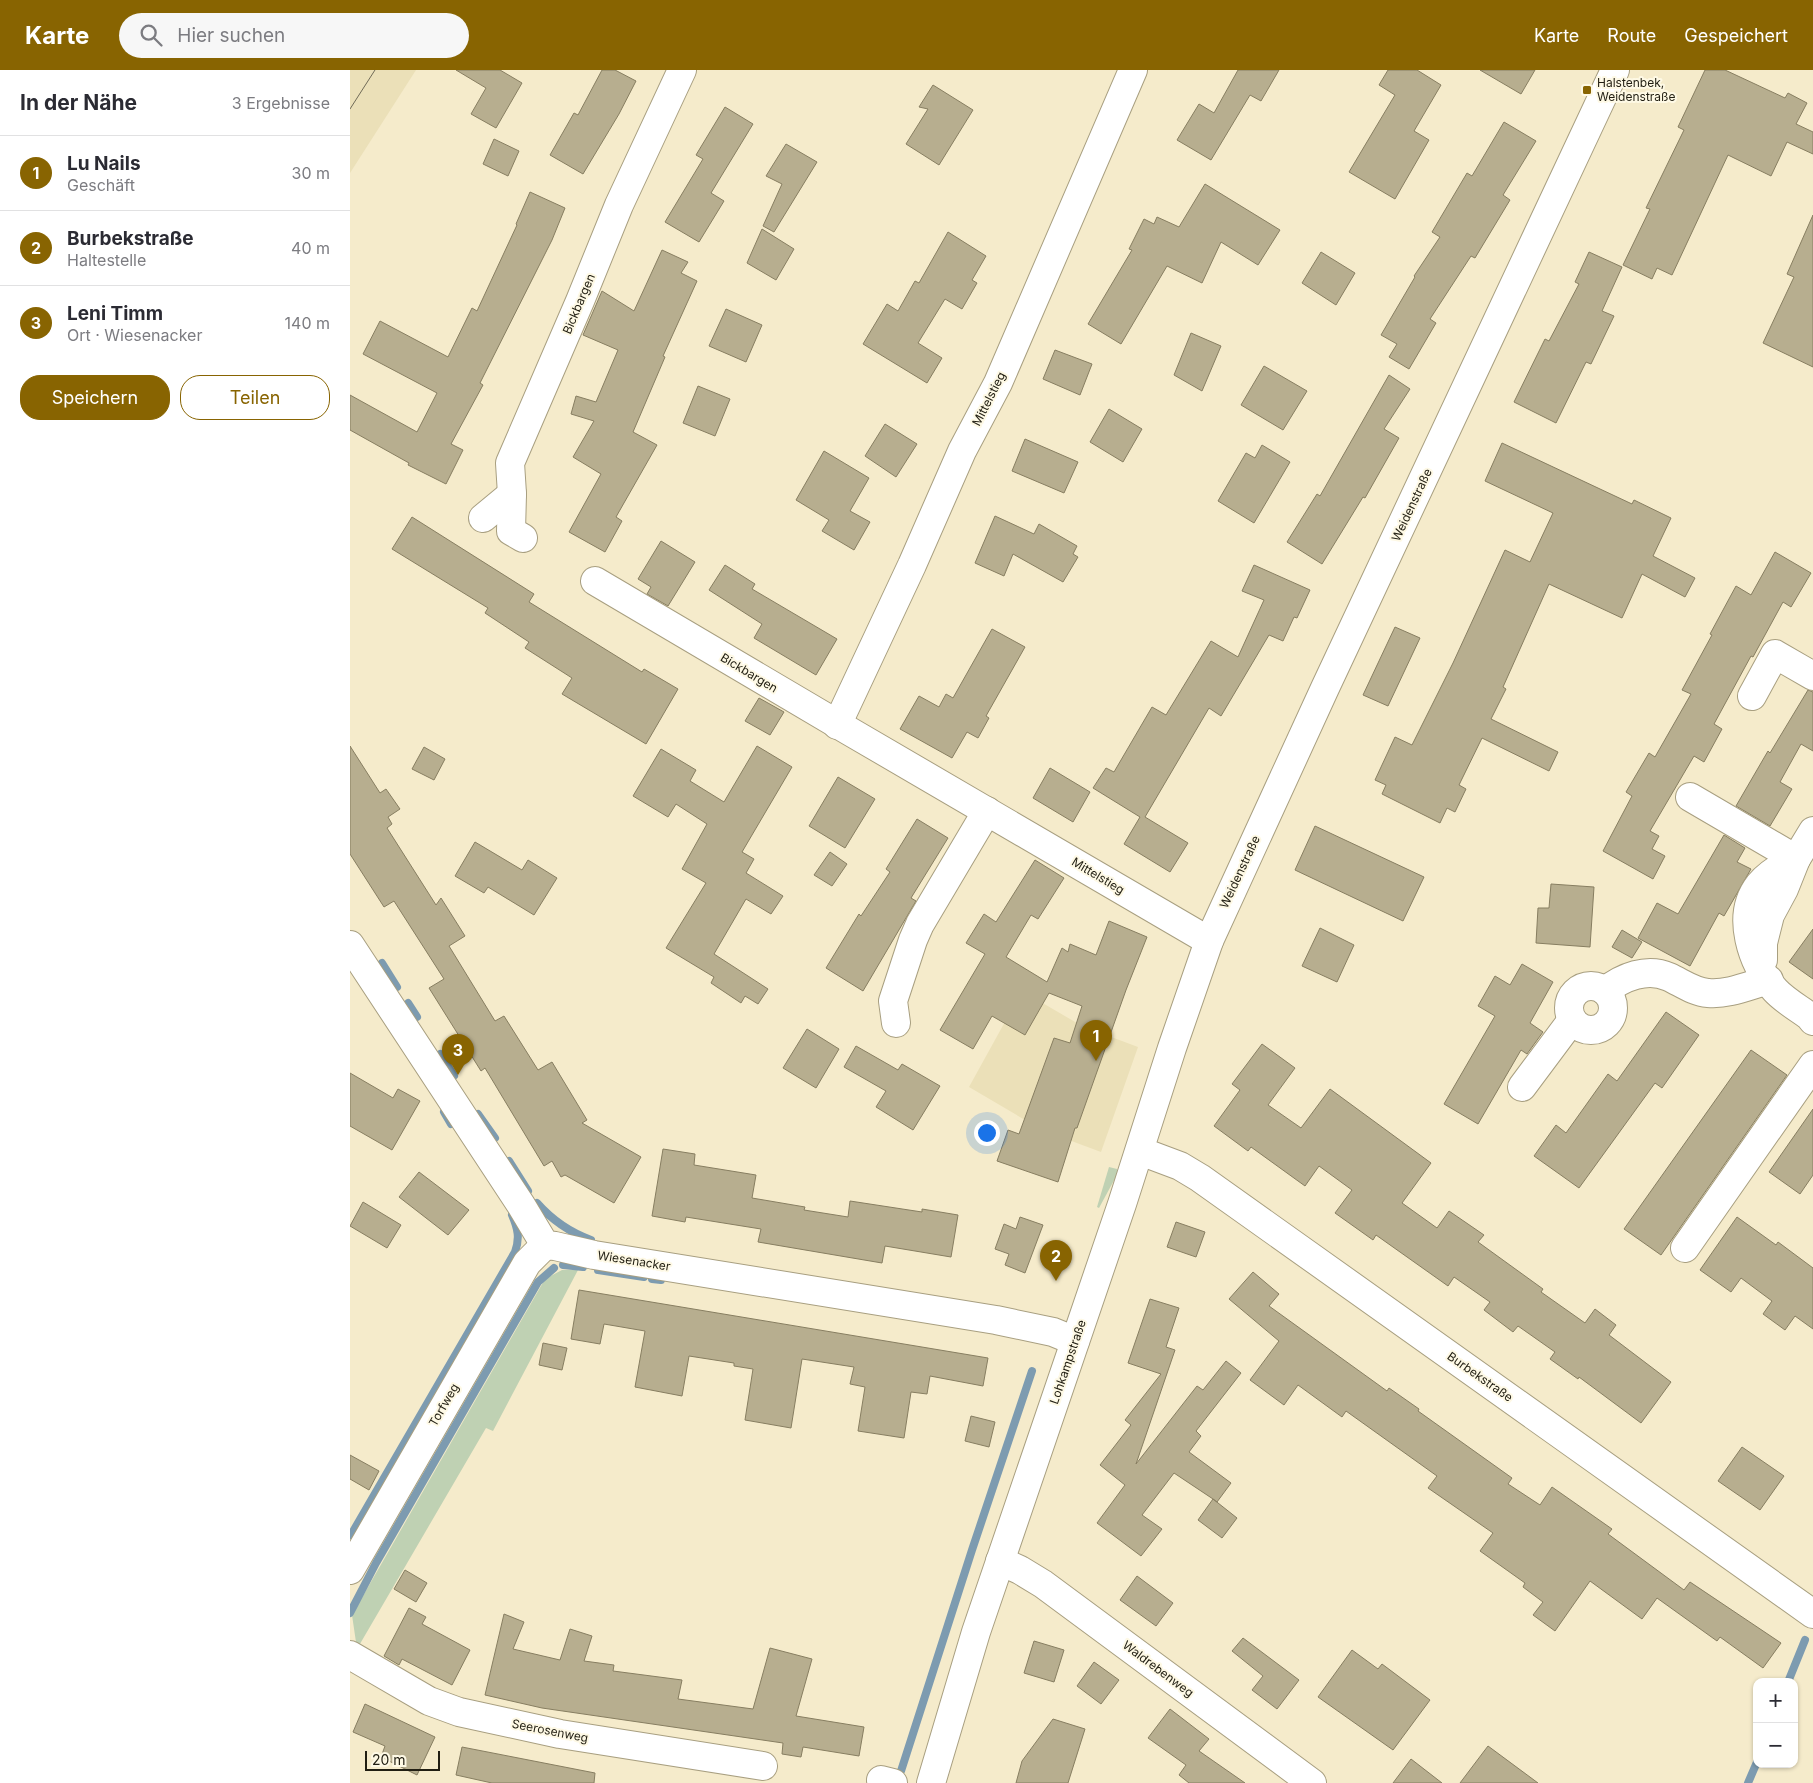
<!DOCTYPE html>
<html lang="de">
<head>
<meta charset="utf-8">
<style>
	:root { --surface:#fff; --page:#f7f7f7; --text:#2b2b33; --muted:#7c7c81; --line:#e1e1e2; --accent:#886401 }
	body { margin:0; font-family:Inter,sans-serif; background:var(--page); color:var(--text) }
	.controls { position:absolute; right:15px; bottom:15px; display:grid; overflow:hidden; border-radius:10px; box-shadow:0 1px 4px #0004 }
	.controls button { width:45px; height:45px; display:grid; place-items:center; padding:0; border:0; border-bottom:1px solid var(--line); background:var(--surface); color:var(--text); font:25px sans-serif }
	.scale { position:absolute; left:15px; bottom:12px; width:75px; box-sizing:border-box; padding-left:5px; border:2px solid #211e12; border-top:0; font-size:14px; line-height:18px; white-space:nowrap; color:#211e12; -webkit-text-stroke:4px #fef9e5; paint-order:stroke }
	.you { position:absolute; left:636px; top:1062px; width:18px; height:18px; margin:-12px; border:4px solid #fff; border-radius:50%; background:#1a73e8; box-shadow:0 0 0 8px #1a73e833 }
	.badge { display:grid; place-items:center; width:32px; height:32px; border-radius:50%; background:var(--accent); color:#fff; font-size:16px; font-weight:700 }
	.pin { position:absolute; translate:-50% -41px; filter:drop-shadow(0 1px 2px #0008) }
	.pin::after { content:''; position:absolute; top:26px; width:18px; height:15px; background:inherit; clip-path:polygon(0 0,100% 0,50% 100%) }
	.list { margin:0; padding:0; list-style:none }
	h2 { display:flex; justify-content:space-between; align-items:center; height:65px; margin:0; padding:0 20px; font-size:21px }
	h2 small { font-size:16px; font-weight:400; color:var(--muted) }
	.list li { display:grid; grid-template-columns:32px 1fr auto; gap:15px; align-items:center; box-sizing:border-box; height:75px; padding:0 20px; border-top:1px solid var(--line) }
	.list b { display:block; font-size:19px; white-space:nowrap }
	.list p { margin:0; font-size:16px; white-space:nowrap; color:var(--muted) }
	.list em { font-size:16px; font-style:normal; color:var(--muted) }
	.actions { display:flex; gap:10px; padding:15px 20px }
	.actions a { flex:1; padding:11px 0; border:1px solid var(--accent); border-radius:20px; text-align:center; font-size:18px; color:var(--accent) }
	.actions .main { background:var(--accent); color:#fff }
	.icon { flex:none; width:28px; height:28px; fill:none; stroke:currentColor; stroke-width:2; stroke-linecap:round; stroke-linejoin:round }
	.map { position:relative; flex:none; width:1463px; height:1713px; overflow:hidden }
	header { display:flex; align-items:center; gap:30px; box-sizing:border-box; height:70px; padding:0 25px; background:var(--accent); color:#fff }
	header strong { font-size:24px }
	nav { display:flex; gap:28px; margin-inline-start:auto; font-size:18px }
	.search { width:350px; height:45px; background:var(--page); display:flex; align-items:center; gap:12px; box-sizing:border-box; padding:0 18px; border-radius:28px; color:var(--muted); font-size:19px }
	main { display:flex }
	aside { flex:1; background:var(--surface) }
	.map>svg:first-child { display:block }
	.built { fill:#ebe0b8 }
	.green { fill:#bfd1b3 }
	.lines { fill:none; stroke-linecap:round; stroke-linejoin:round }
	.stream { stroke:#7d9bb0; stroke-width:8 }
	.building { fill:#b7ae8f; stroke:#877e61 }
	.minor-casing { stroke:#a89f80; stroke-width:30 }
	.minor { stroke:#fff; stroke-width:28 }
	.tram { stroke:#706b57; stroke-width:1 }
	.poi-dot { fill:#886401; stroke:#fef9e5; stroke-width:2 }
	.labels { text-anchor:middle; stroke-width:4; stroke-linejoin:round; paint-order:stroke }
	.poi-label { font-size:12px; fill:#211e12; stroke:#fef9e5; text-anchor:start }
	.street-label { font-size:12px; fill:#211e12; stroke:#fef9e5 }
</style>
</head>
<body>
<header>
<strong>Karte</strong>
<div class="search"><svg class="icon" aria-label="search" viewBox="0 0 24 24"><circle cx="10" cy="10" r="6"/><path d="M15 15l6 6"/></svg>Hier suchen</div>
<nav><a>Karte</a><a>Route</a><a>Gespeichert</a></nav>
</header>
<main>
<aside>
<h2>In der Nähe<small>3 Ergebnisse</small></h2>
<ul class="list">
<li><span class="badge">1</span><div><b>Lu Nails</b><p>Geschäft</p></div><em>30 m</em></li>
<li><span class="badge">2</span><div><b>Burbekstraße</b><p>Haltestelle</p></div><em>40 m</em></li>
<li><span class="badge">3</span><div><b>Leni Timm</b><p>Ort · Wiesenacker</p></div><em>140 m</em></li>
</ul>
<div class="actions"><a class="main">Speichern</a><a>Teilen</a></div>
</aside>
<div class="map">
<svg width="1463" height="1713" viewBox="0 0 1463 1713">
	<rect width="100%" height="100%" fill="#f5ebcb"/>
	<g class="built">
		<polygon points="0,0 66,0 0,103"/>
		<polygon points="672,921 732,956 788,977 751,1082 692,1060 619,1017"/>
	</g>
	<g class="green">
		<polygon points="759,1097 767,1099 768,1103 749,1138 747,1137"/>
		<polygon points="212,1200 228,1200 143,1361 136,1358 7,1579 2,1545 195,1209"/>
	</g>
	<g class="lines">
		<g class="stream">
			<polyline points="32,893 47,917"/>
			<polyline points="58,933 67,947"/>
			<polyline points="90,984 104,1006"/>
			<polyline points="94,1042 101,1054"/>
			<polyline points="128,1044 145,1068"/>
			<polyline points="159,1091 178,1121"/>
			<path d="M187,1133C202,1150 219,1162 241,1170"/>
			<polyline points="213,1195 233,1197"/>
			<polyline points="248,1200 294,1207"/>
			<polyline points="302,1209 311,1210"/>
			<path d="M1,1465L165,1182C170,1168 168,1159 162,1145"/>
			<polyline points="0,1543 26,1493 188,1212 204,1198"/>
			<polyline points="1438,1612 1455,1570"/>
			<polyline points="551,1701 622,1480 682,1301"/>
			<polyline points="1398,1713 1407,1692"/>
		</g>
	</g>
	<g class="building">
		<polygon points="106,0 150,0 172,13 146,58 121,44 136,18"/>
		<polygon points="252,0 265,0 286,11 269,44 233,104 200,85 224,43 228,45"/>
		<polygon points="888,0 929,0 911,31 900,25 861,90 827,70 849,34 864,43"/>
		<polygon points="1038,0 1067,0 1091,15 1064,61 1079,70 1045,129 999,102 1045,25 1029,15"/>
		<polygon points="1130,0 1185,0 1171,24"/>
		<polygon points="1355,0 1375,0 1435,28 1438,23 1457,33 1446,54 1463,62 1463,84 1437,72 1421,106 1378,85 1322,205 1307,198 1302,209 1273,195 1300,139 1296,138 1334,60 1328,57"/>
		<polygon points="583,15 623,40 589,95 556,74 578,39 569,37"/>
		<polygon points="375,37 403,54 361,123 374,131 349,172 315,152 353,89 346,85"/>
		<polygon points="1154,52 1186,71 1153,125 1160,130 1125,188 1121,186 1080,249 1086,253 1059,299 1039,287 1047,274 1031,265 1065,207 1064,206 1090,167 1082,162 1117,103 1122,106"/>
		<polygon points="144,69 169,81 158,106 133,94"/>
		<polygon points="436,74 467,92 424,162 413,156 432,114 416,106"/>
		<polygon points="855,114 930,160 908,195 871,172 852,213 817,196 771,274 738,254 782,180 779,179 794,149 804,154 807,147 829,157"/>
		<polygon points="180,122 215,138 202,170 130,313 133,315 101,374 113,380 96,414 58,395 59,393 0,360 0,325 67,362 87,323 13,284 30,251 98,287 122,238 127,241 167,155 166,154"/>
		<polygon points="1463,145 1463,297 1413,273 1444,207 1437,204"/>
		<polygon points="412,159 444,179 426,210 397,193"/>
		<polygon points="598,162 636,186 622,210 627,213 612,239 595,229 568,273 592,288 577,313 513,274 537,234 548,241 565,211 569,213"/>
		<polygon points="312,180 338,192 331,203 347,211 313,286 315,287 283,362 307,375 266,447 272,451 255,482 219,462 251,404 223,387 244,351 221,344 226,326 246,332 268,280 233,265 252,221 284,241"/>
		<polygon points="971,182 1005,203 986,235 952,213"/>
		<polygon points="1239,182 1272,197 1252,241 1264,246 1241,294 1236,292 1206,353 1164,332 1195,269 1199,271 1229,214 1225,212"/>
		<polygon points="376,239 412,255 396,292 359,276"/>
		<polygon points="841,263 871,276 852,321 824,305"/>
		<polygon points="705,280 742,294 730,325 693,309"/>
		<polygon points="914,296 957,321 933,360 891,335"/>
		<polygon points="1039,305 1060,319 1034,359 1049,368 1015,428 1013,427 972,494 937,472 967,424 970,426"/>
		<polygon points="348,316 380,329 365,366 333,353"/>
		<polygon points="759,339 792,359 773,392 740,372"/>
		<polygon points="535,354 567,374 546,407 515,386"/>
		<polygon points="675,369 728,392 714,423 662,401"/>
		<polygon points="1152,373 1282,434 1284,430 1321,448 1303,486 1345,508 1335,527 1292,504 1272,548 1199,514 1153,617 1156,619 1141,649 1208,682 1199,701 1132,668 1109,715 1116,719 1105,742 1097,738 1090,753 1032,724 1036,715 1025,710 1045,667 1062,675 1103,593 1155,480 1180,492 1203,443 1135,411"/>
		<polygon points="912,375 940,392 904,453 868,431 896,383 905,388"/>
		<polygon points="474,381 519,408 500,441 520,452 504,480 472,461 479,450 446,430"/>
		<polygon points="645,446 684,464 689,454 727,476 723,484 728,487 713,512 663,484 654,506 625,493"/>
		<polygon points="62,447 184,524 179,532 292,602 294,599 328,619 296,674 212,624 222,608 175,578 179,572 135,543 138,538 42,479"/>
		<polygon points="311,471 345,492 318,536 297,524 301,517 288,509"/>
		<polygon points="1425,482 1461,503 1441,537 1433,532 1403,587 1401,586 1364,654 1372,659 1354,692 1344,686 1300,761 1309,766 1302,779 1315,786 1303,809 1253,781 1282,726 1276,722 1299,683 1305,687 1341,624 1332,620 1362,565 1360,564 1386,516 1401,525"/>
		<polygon points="375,495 405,514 402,519 487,569 466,605 404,568 412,554 359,520"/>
		<polygon points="904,495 960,520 947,548 944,547 933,571 919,565 871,646 859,638 795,747 838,773 820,802 774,774 790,747 743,718 756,698 764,702 802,637 816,645 861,571 888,587 914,530 892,521"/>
		<polygon points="1045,557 1070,568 1038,636 1013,625"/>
		<polygon points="642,559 675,577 636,646 639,648 628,668 617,662 602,688 550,659 569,626 589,637 596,624 603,628"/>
		<polygon points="1458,620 1463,622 1463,681 1451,674 1430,712 1442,719 1420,756 1386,736 1418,681 1420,683"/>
		<polygon points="409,628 434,642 420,665 395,651"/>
		<polygon points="0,676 30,723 36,719 50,739 38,747 42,754 37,758 86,835 91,828 115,866 99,876 145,951 154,946 188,1000 202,992 237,1050 232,1053 291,1087 264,1133 215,1105 211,1107 202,1091 194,1096 135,998 131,1001 79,918 94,909 44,831 34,837 0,784"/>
		<polygon points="407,676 442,697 392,782 404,789 396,803 433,826 421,844 396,829 364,884 418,919 408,934 395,926 391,933 361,913 364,907 316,878 356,813 332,799 357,754 326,734 318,747 283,726 311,679 346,700 340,711 374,732"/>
		<polygon points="74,677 95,689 84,710 62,699"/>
		<polygon points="700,698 740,722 723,752 683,728"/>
		<polygon points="488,707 525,729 495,778 459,756"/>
		<polygon points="567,749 598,768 561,828 566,831 513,921 476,898 509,844 511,846 540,802 536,799"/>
		<polygon points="965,756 1074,807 1053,851 945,800"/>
		<polygon points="1374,765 1395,778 1387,792 1401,799 1374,846 1369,843 1340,896 1288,868 1307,833 1328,844"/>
		<polygon points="125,772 172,800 178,790 207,808 184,845 138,817 134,823 105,806"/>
		<polygon points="480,782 497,794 482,816 464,805"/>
		<polygon points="685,790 714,808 688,849 681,845 656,887 697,912 712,878 718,882 720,874 746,885 759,851 797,867 776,920 727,1058 725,1058 708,1112 647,1091 658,1060 669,1064 704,968 720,973 732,936 699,923 675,965 642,946 623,979 590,960 635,884 616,873 634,844 646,852"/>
		<polygon points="1201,814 1244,817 1240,877 1186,873 1188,838 1199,838"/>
		<polygon points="970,858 1004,875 987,912 952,896"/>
		<polygon points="1463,859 1463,909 1439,892"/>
		<polygon points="1272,860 1292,872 1282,888 1262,877"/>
		<polygon points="1172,894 1203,912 1180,953 1193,962 1177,984 1171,980 1128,1054 1094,1034 1145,946 1128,936 1145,906 1160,915"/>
		<polygon points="1316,942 1349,965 1312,1018 1305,1013 1229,1118 1184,1086 1206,1055 1216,1063 1258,1004 1267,1011"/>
		<polygon points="457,959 489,979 466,1018 433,998"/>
		<polygon points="912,974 945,998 918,1035 951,1058 980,1019 1081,1093 1052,1133 1087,1158 1099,1141 1134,1165 1128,1172 1193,1219 1191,1222 1235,1253 1245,1239 1266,1255 1259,1265 1321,1312 1291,1353 1229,1307 1228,1309 1200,1289 1205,1282 1168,1256 1163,1262 1134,1240 1140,1232 1104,1207 1098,1216 1026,1165 1023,1170 985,1143 1002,1120 969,1096 955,1116 901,1077 898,1081 864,1056 890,1020 882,1014"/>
		<polygon points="506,976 548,1000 552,994 590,1016 563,1060 526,1037 536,1021 494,997"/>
		<polygon points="1401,980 1437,1005 1311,1185 1274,1159"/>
		<polygon points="0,1003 43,1028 48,1019 70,1031 42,1080 0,1056"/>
		<polygon points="1463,1039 1463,1105 1450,1124 1419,1102"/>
		<polygon points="313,1079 345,1084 344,1095 406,1105 402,1128 455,1137 454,1140 498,1147 500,1131 572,1142 572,1139 608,1145 601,1187 535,1176 532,1193 408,1172 411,1159 336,1147 335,1152 302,1146"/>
		<polygon points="69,1102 119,1140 98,1165 49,1127"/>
		<polygon points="13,1132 51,1155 37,1178 0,1156"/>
		<polygon points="670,1147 693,1155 675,1203 655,1195 659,1184 645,1179 654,1154 666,1159"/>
		<polygon points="1387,1147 1426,1175 1428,1172 1463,1198 1463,1259 1445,1246 1435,1260 1413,1244 1422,1231 1391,1208 1381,1222 1350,1200"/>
		<polygon points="826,1152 855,1162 846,1187 817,1177"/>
		<polygon points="903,1202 929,1224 919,1236 1037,1321 1039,1318 1069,1339 1068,1341 1162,1408 1158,1414 1190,1435 1202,1417 1262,1459 1258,1464 1334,1520 1340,1512 1431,1573 1413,1598 1370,1567 1367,1571 1307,1528 1292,1549 1240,1511 1205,1561 1183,1545 1193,1532 1173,1517 1175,1513 1130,1481 1143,1463 1078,1418 1087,1406 996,1341 992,1347 948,1315 934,1335 900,1310 929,1271 879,1229"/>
		<polygon points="229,1220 638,1288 633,1316 580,1306 577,1324 561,1322 554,1368 508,1361 515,1317 500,1314 504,1297 452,1289 441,1358 395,1350 403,1299 384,1296 384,1293 339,1286 332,1326 285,1317 295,1261 254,1254 250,1274 221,1269"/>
		<polygon points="800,1229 829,1238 816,1277 825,1280 786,1394 847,1316 853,1320 876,1291 891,1303 846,1361 851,1366 839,1382 881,1413 867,1432 863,1429 887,1448 872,1468 848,1450 863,1429 824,1403 792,1445 812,1459 791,1486 747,1453 775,1415 750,1395 781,1355 775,1350 811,1304 778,1293"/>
		<polygon points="193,1273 217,1278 212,1300 189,1295"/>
		<polygon points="621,1346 645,1352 639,1377 615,1371"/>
		<polygon points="1392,1377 1434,1406 1410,1440 1368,1411"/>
		<polygon points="0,1385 29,1401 19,1420 0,1409"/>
		<polygon points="55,1500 77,1513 66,1532 44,1519"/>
		<polygon points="787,1506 823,1533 806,1556 770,1530"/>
		<polygon points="59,1538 76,1547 72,1554 120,1580 102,1615 52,1589 49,1595 34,1586"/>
		<polygon points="154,1544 174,1552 163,1579 210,1590 220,1559 242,1566 234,1591 264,1595 263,1601 332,1610 328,1629 403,1639 420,1578 462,1589 446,1646 514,1657 509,1686 453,1677 451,1687 432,1684 433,1673 192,1638 135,1625"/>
		<polygon points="893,1568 949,1610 927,1639 902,1620 913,1606 882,1581"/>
		<polygon points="684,1571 714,1580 704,1612 674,1603"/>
		<polygon points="1002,1580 1028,1599 1032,1594 1080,1630 1043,1680 968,1627"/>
		<polygon points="744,1592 769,1610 751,1634 727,1616"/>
		<polygon points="15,1634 85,1667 67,1705 31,1687 35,1676 3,1662"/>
		<polygon points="820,1639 859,1669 849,1681 895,1713 839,1713 829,1705 836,1695 798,1668"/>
		<polygon points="703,1649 735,1659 718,1713 666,1713 672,1691"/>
		<polygon points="1138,1676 1188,1713 1110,1713"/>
		<polygon points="112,1677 245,1703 244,1713 142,1713 106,1705"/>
		<polygon points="1061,1689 1092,1713 1043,1713"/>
	</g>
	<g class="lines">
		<defs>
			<g id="minor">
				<polyline points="133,448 162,424"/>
				<polyline points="173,468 161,461 162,424 160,393 230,231 269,135 332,0"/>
				<path d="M245,511C449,632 654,752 859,871"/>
				<polyline points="1402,626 1425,584 1463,606"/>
				<polyline points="487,655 562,495 612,381 648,313 783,0"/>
				<polyline points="1340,727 1446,789"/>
				<path d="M1446,789C1433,795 1419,803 1409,815C1385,846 1402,894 1425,920C1434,930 1448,938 1459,946L1463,951"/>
				<polyline points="0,875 171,1135 195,1175 205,1176 244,1185 646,1250 703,1262 725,1271"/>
				<polyline points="1413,890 1413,873 1420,845 1434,819 1446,789 1463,761"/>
				<circle cx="1241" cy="938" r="22"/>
				<path d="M1255,921C1273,907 1297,897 1319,907C1332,913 1344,922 1358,923C1378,925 1400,915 1419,910"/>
				<polyline points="546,953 543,931 563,870 570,854 637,741"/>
				<polyline points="1172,1017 1222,950"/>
				<polyline points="790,1081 830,1096 850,1108 1463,1544"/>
				<polyline points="1335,1178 1463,995"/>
				<polyline points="650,1491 670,1500 693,1514 962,1713"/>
				<polyline points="0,1500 177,1193 195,1175"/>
				<polyline points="0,1585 79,1631 109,1642 210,1664 413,1696"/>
				<polyline points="531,1710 543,1713"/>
				<polyline points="581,1713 626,1562 772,1134 822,978 859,871 975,618 1265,0"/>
			</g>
		</defs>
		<use href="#minor" class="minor-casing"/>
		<use href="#minor" class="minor"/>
		<polyline class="tram" points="0,39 25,0"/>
	</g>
	<rect class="poi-dot" x="1232" y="15" width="10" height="10" rx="2.5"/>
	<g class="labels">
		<g class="poi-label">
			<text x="1247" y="17">Halstenbek,<tspan x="1247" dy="14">Weidenstraße</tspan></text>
		</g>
		<g class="street-label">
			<text transform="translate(229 234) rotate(-67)" y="4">Bickbargen</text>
			<text transform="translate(639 329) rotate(-63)" y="4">Mittelstieg</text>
			<text transform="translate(1062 435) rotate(-65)" y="4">Weidenstraße</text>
			<text transform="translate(399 603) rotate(31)" y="4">Bickbargen</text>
			<text transform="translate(890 802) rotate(-65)" y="4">Weidenstraße</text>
			<text transform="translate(748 806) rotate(31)" y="4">Mittelstieg</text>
			<text transform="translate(284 1191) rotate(9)" y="4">Wiesenacker</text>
			<text transform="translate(718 1292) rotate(-71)" y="4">Lohkampstraße</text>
			<text transform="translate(1130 1307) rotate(35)" y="4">Burbekstraße</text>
			<text transform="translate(94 1335) rotate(-60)" y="4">Torfweg</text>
			<text transform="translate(808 1599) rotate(37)" y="4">Waldrebenweg</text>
			<text transform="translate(200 1661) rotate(11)" y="4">Seerosenweg</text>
		</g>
	</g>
</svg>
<div class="controls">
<button>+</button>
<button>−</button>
</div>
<div class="scale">20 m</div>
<div class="you"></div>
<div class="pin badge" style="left:746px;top:991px">1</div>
<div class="pin badge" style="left:706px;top:1211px">2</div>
<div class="pin badge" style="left:108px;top:1005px">3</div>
</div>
</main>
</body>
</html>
